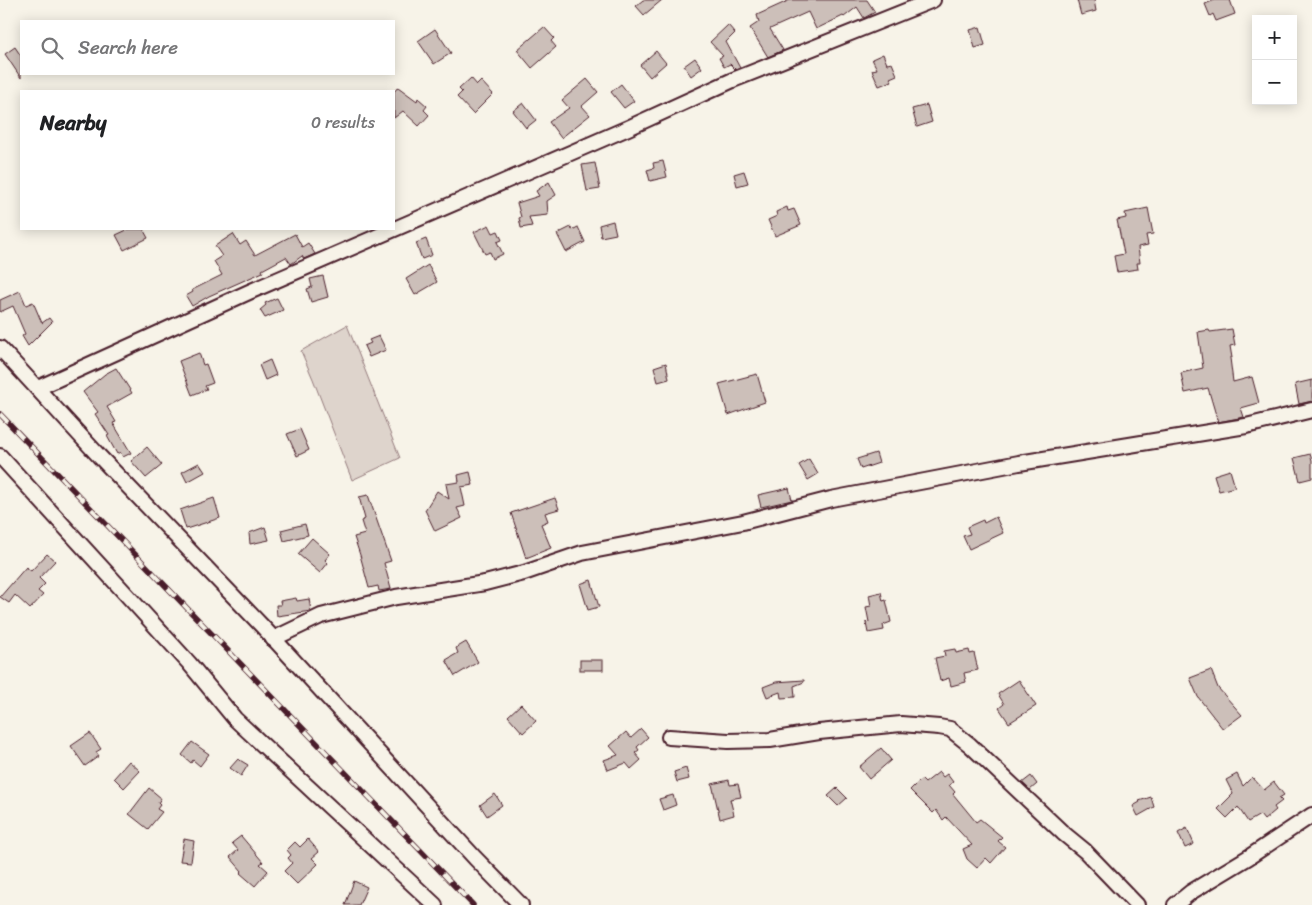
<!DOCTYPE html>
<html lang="en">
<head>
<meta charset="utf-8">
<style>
	:root { --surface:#fff; --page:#f2f2f2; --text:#202124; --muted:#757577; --line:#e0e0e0 }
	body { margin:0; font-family:Sriracha,sans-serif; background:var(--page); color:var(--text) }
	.controls { position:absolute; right:15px; top:15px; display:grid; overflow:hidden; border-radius:0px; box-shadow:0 2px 12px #0003 }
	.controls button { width:45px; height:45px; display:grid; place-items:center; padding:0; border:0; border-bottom:1px solid var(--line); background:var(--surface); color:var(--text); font:25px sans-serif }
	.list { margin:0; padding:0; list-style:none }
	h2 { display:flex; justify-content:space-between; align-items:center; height:65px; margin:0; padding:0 20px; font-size:21px }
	h2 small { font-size:16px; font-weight:400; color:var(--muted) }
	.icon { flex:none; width:28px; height:28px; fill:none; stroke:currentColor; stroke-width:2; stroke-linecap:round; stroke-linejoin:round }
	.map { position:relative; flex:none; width:1312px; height:905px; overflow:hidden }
	.search { position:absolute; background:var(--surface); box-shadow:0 2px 12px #0003; left:20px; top:20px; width:375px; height:55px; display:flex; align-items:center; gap:12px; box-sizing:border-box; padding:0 18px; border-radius:0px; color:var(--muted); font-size:19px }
	.panel { position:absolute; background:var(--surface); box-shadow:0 2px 12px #0003; left:20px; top:90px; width:375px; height:140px; border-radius:0px }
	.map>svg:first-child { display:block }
	.green { fill:#ded4cc; stroke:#947a7c }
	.building { fill:#ccbfb9; stroke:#4a1f2b }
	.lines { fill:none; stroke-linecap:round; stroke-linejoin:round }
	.minor-casing { stroke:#4a1f2b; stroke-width:18 }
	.minor { stroke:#f7f3e8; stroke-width:14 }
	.rail-casing { stroke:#4a1f2b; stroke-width:5.5 }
	.rail { stroke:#f7f3e8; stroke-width:4; stroke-dasharray:11; stroke-linecap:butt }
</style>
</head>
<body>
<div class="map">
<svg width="1312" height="905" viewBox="0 0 1312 905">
	<rect width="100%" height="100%" fill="#f7f3e8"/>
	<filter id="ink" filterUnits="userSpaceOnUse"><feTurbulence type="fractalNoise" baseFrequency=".02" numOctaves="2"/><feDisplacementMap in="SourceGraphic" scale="10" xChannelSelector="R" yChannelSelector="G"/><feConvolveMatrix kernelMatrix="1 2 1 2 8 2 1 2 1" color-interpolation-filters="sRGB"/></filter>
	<g filter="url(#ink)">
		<polygon class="green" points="347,325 400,458 352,480 313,379 301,351"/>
		<g class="building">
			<polygon points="643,0 662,0 644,15 636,6"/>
			<polygon points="790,0 867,0 875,12 864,18 857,7 844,17 843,16 816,29 808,12 770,29 783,50 768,57 750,28 759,22 757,15"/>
			<polygon points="1077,0 1094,0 1096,11 1081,15"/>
			<polygon points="1215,0 1230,0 1235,14 1216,21 1213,14 1210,16 1205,4"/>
			<polygon points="728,25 735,33 726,42 740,68 736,70 730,64 724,67 719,58 723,56 710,42"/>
			<polygon points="544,27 554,38 551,41 556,47 532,68 517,50"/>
			<polygon points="980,27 985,45 975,48 970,30"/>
			<polygon points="435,29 451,53 434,64 418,41"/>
			<polygon points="15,47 21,56 21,78 5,54"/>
			<polygon points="656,51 666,63 650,77 640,65"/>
			<polygon points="883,54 887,64 892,63 897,75 890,78 892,81 879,86 872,70 877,69 872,59"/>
			<polygon points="695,58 702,68 691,76 684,66"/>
			<polygon points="471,78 477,85 481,81 493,94 473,114 457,97 462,92 459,89"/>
			<polygon points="587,79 598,92 582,106 590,115 561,138 549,122 569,108 562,100"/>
			<polygon points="621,84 634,101 624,108 611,92"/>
			<polygon points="398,87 417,101 418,98 427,106 424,110 429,115 419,126 403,111 394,118 394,92"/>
			<polygon points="523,103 536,120 526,128 513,111"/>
			<polygon points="927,105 932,122 917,127 912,109"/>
			<polygon points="663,161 667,177 650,181 647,170 654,168 653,163"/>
			<polygon points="595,163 600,189 587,191 582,165"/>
			<polygon points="744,171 748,183 737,186 734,174"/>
			<polygon points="549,182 556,195 547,201 548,215 529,217 532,226 521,228 519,218 521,217 517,203 539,196 536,191"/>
			<polygon points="787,207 788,211 794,209 801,225 775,236 768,220 777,216 776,212"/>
			<polygon points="1148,208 1153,234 1146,235 1148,245 1138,247 1140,263 1137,263 1138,269 1117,272 1114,256 1124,254 1117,220 1126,218 1125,213"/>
			<polygon points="613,221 616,234 601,237 599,225"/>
			<polygon points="489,225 493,233 498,231 502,240 497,242 503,254 493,259 490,252 485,254 474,232"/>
			<polygon points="571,227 572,230 578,227 585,242 566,252 557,234"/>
			<polygon points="129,229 143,229 148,238 124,250 116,235"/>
			<polygon points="233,234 240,245 246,241 255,255 295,234 302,247 308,243 315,254 304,259 302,256 291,264 286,257 262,270 263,272 209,296 192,306 186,296 193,292 192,290 222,275 214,261 222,256 215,246"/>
			<polygon points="426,239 432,255 422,259 416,243"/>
			<polygon points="428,265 437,282 415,295 406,279"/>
			<polygon points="323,276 328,297 311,302 307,289 312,287 310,279"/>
			<polygon points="20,291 26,305 33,302 42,323 49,318 52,322 28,346 22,336 25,334 13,306 0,312 0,300"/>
			<polygon points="277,298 283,310 265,318 260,310 266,305 265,303"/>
			<polygon points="1232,329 1235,345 1230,346 1232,358 1230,358 1233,382 1252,377 1259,403 1241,408 1244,417 1218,422 1208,388 1185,393 1181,373 1203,368 1198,332 1209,330 1210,332"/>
			<polygon points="379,336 386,350 369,357 364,346 371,343 369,340"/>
			<polygon points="199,353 203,365 206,364 213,383 205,386 207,389 192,395 179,361"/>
			<polygon points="270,360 276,375 265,380 259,365"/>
			<polygon points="666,363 669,379 658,382 654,367"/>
			<polygon points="116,368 132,393 107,407 116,422 113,423 131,453 123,457 120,452 117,454 107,436 109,435 95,414 98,412 83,392 105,374"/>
			<polygon points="757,374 765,402 728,415 719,384"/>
			<polygon points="1312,380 1312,401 1299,404 1295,384"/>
			<polygon points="300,429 309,450 297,456 287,434"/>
			<polygon points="147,447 162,465 146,478 131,461"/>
			<polygon points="876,453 879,463 861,469 857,459"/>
			<polygon points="1310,454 1312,460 1312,478 1300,481 1294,458"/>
			<polygon points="809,459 818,474 808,480 799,465"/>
			<polygon points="199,463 205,472 187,482 182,472"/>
			<polygon points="1230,470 1235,487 1219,491 1214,475"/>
			<polygon points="470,472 473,485 461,487 465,506 457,508 462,518 435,531 425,510 437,491 449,499 446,484 459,482 458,475"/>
			<polygon points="789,488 792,500 761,507 758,495"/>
			<polygon points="368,495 391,561 384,563 391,589 379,591 378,586 369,588 360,555 354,537 365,534 361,521 365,519 359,497"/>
			<polygon points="214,498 220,518 186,529 180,510"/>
			<polygon points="555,498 559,509 545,513 548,521 541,524 551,548 526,558 511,513"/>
			<polygon points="996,517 1003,533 969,549 963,536 970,534 967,527 983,520 984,523"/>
			<polygon points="305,524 308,535 284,541 281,530"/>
			<polygon points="265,527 269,540 250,544 249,533"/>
			<polygon points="312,538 330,554 325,560 328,563 320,573 298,554"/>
			<polygon points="47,554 55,561 39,578 45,584 38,591 43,595 30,609 15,595 9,603 0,597 26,567 31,571"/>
			<polygon points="591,580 599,607 588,610 580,584"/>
			<polygon points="881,592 883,601 886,600 891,622 883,625 884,630 868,633 866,623 869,622 866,607 871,606 869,595"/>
			<polygon points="296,598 297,601 309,599 311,611 277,616 276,605 281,605 280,601"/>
			<polygon points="466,642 478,662 455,676 446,660 458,653 456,648"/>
			<polygon points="955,649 956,653 969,650 970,654 974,653 978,670 964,673 966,682 951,686 949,678 940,681 935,658 945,656 944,651"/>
			<rect x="580" y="660" width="23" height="10"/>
			<polygon points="1211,670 1218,688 1242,715 1223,729 1198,697 1190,678"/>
			<polygon points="804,680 804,682 794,686 795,697 781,698 780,692 767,697 763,687 776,682"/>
			<polygon points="1019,680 1036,706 1009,723 999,708 1004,704 998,694"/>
			<polygon points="521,704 536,721 523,733 508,716"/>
			<polygon points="641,729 648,737 637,747 639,750 635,753 641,760 631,769 626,763 608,770 604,760 618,755 610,746 626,732 631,738"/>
			<polygon points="90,733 101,749 96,752 99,756 85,766 71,746"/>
			<polygon points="192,742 209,754 200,766 193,760 191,763 182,755"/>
			<polygon points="881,748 891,760 869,779 859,767"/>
			<polygon points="238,759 248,765 241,776 230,768"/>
			<polygon points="129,761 140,771 124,788 114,778"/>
			<polygon points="686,768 689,779 677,782 674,772"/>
			<polygon points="939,772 943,777 947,774 953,782 949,785 955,792 953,794 976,822 980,819 1002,837 998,841 1005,847 991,863 986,858 977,868 967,859 963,849 972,845 946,817 943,820 936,810 933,813 910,790 921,779 925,783"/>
			<polygon points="1237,774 1243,786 1252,777 1264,790 1274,782 1284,795 1279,798 1282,801 1274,807 1276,810 1264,820 1260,815 1248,822 1238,807 1227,818 1218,809 1233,794 1226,780"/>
			<polygon points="1031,776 1037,784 1030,790 1022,783"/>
			<polygon points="729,780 730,785 738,784 741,797 730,799 734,815 720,819 712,784"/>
			<polygon points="149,788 161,798 158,803 160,805 157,809 162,812 148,829 129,814"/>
			<polygon points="837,788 847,798 838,806 828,796"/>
			<polygon points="495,794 502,805 487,816 480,805"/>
			<polygon points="673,795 676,805 663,810 659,799"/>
			<polygon points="1151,797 1154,807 1138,816 1133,806 1140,802 1139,801"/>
			<polygon points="1187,828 1194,844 1185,848 1178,833"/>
			<polygon points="241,836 263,862 260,864 268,871 255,886 240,873 242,871 230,857 238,850 232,843"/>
			<polygon points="184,839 194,841 191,862 180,861"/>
			<polygon points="308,839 319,852 312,858 318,864 297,884 284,871 292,863 288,858 291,855 287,850 295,842 300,847"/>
			<polygon points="354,881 367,887 359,905 345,905"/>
		</g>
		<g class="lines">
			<defs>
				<g id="minor">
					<polyline points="0,348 99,456 262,626 475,858 521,905"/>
					<polyline points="38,388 249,292 628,128 733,80 933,0"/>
					<polyline points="0,456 189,663 235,719 435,905"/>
					<polyline points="273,639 321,616 396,597 485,583 524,573 582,553 743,522 831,499 1019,463 1246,426 1312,410"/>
					<polyline points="669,737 728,741 770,740 819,732 901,724 939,727 950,729 970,745 1063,833 1085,851 1137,905"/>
					<polyline points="1175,905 1191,892 1249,857 1312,815"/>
				</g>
			</defs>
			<use href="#minor" class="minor-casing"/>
			<use href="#minor" class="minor"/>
			<defs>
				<polyline id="rail" points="0,414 473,905"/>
			</defs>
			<use href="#rail" class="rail-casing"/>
			<use href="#rail" class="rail"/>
		</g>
	</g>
</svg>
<div class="controls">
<button>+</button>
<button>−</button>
</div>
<div class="search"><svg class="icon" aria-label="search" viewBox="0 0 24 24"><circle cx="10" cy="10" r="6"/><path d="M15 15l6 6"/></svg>Search here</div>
<section class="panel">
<h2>Nearby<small>0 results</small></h2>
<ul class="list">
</ul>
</section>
</div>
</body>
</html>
